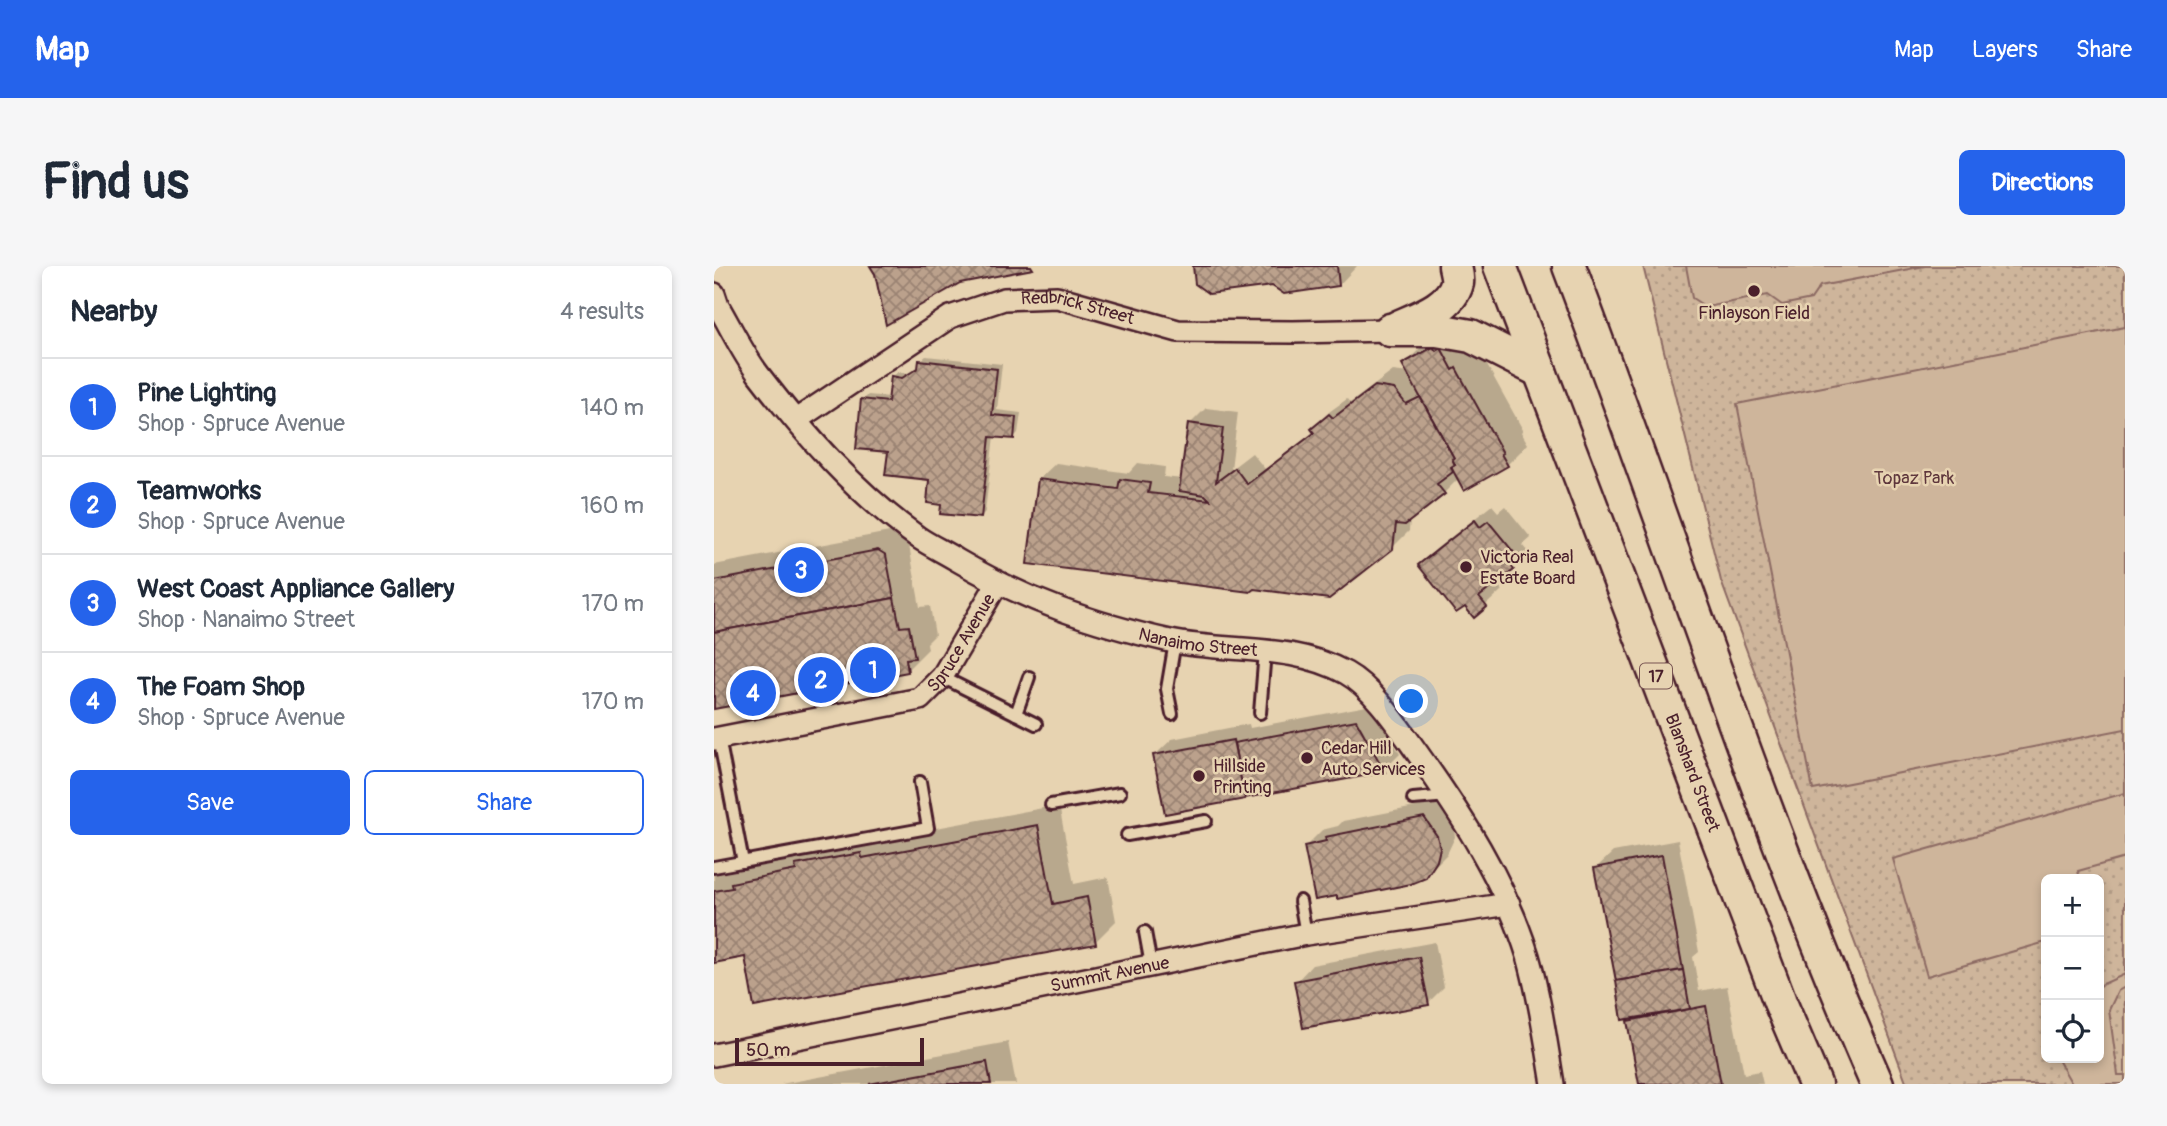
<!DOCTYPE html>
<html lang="en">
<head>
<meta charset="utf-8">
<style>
	:root { --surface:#fff; --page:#f6f6f7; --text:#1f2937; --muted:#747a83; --line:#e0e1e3; --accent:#2563eb }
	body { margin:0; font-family:Pangolin,sans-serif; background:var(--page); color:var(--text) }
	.controls { position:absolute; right:21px; bottom:21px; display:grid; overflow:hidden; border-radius:10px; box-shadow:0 4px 10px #0003 }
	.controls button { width:63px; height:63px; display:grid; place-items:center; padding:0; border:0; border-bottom:2px solid var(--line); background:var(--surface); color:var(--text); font:35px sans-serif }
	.scale { position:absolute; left:21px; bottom:18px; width:189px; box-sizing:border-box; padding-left:7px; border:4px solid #4a1f2b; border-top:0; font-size:19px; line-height:24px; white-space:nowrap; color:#4a1f2b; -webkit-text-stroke:5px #e7d3b1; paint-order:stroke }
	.you { position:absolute; left:698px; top:436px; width:24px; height:24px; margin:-18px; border:5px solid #fff; border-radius:50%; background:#1a73e8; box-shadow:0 0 0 10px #1a73e833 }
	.badge { display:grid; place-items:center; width:46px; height:46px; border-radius:50%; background:var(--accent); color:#fff; font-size:23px; font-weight:700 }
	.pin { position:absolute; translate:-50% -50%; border:4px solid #fff; box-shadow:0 2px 7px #0006 }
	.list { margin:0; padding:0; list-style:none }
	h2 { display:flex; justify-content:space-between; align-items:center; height:91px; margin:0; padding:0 28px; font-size:30px }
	h2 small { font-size:23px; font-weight:400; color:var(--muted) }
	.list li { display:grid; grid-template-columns:46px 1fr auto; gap:21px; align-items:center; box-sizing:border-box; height:98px; padding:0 28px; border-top:2px solid var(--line) }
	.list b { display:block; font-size:26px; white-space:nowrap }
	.list p { margin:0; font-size:23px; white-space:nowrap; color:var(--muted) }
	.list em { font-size:23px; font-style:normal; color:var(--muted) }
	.actions { display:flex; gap:14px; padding:21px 28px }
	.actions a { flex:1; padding:16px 0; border:2px solid var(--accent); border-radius:10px; text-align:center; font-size:24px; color:var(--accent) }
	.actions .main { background:var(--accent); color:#fff }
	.icon { flex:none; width:38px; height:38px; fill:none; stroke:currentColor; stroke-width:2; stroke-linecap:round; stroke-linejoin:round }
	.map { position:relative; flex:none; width:1411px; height:818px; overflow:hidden; border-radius:10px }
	header { display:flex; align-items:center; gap:42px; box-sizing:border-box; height:98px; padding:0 35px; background:var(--accent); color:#fff }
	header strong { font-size:33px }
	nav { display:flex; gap:38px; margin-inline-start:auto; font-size:24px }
	.intro { display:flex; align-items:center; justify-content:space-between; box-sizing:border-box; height:168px; padding:0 42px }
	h1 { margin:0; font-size:49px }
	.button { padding:18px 32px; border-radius:10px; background:var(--accent); color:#fff; font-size:24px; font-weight:700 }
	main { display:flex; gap:42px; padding:0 42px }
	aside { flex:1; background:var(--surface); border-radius:10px; box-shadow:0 4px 10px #0003 }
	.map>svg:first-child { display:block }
	.grass { fill:url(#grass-dots); stroke:#8c6a63; stroke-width:2; fill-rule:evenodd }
	.pitch { fill:#ceb59b; stroke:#8c6a63; stroke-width:2 }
	.shadow { fill:#0003 }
	.building { fill:url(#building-cross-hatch); stroke:#4a1f2b; stroke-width:2 }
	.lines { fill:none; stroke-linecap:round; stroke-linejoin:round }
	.lane-casing { stroke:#4a1f2b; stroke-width:16 }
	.street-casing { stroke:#4a1f2b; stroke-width:26 }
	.primary-casing { stroke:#4a1f2b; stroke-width:37 }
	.lane { stroke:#e7d3b1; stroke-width:10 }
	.street { stroke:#e7d3b1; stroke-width:21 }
	.primary { stroke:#e7d3b1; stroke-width:32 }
	.poi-dot { fill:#4a1f2b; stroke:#e7d3b1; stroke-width:2.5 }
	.labels { text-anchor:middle; stroke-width:5; stroke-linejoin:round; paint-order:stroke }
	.shield { fill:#e7d3b1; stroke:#795553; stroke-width:2 }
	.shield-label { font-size:16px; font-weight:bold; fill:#4a1f2b }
	.street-label { font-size:18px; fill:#4a1f2b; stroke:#e7d3b1 }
	.poi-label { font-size:18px; fill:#4a1f2b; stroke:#e7d3b1; text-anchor:start }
	.park-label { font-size:18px; fill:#5e363c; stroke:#e7d3b1 }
</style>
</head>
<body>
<header>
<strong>Map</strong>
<nav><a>Map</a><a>Layers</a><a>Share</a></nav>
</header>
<div class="intro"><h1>Find us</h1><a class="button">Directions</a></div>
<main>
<aside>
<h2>Nearby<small>4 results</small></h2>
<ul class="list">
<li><span class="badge">1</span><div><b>Pine Lighting</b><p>Shop · Spruce Avenue</p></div><em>140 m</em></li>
<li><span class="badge">2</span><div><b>Teamworks</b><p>Shop · Spruce Avenue</p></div><em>160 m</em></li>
<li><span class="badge">3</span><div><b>West Coast Appliance Gallery</b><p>Shop · Nanaimo Street</p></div><em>170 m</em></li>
<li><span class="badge">4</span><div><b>The Foam Shop</b><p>Shop · Spruce Avenue</p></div><em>170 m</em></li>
</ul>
<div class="actions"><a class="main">Save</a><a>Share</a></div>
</aside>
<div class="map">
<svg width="1411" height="818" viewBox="0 0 1411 818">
	<defs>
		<pattern id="grass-dots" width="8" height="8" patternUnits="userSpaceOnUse" patternTransform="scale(1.75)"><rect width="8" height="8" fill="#ceb59b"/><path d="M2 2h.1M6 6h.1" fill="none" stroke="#b29b86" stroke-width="1.8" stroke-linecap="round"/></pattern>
		<pattern id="building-cross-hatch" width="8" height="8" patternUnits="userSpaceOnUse" patternTransform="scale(1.75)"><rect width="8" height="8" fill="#bba18c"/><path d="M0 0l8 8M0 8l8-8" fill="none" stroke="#9a8373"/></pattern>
	</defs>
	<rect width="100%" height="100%" fill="#e7d3b1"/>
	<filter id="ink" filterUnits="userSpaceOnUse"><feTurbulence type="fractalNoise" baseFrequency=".0143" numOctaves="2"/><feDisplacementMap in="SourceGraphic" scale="14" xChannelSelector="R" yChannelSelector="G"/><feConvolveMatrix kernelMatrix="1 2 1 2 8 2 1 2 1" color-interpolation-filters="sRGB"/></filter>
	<g filter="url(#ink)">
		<path class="grass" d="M929,0H1411V818H1193L1007,315ZM1332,613H1385V792H1332Z"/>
		<g class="pitch">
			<polygon points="972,0 1211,0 1106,20 1097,33 1068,39 1054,29 992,41 978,32"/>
			<polygon points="1411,61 1411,463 1099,524 1023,138"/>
			<polygon points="1411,527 1411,592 1364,605 1366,613 1332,613 1332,676 1213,710 1179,593"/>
			<polygon points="1411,708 1411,721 1404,725 1395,744 1404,809 1411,809 1411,818 1358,818 1343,792 1385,792 1385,720"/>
		</g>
		<g class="shadow">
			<polygon points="480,0 643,0 625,19 558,18"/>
			<polygon points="711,77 764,83 809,164 807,166 814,178 793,199 745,212 730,227 696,253 695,265 678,282 325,213 342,197 415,207 424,197 451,201 450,211 469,213 476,158 492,142 524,146 517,203 538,187 551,203 601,165 599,163 615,146 633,133 636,137 679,105 695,107 690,99"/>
			<polygon points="212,90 288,98 283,144 307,147 304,167 299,172 280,170 271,246 266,251 229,237 217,213 176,185 149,134 154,129 176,131 178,111 184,106 194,107 206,101 206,95"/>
			<polygon points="778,239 784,246 791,240 817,272 809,279 815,286 782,316 788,324 760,350 751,338 706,299 722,283"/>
			<polygon points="186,264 193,268 206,341 216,340 221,369 213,377 214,383 193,404 0,441 0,299"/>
			<polygon points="658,439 686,488 670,504 452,547 441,489 458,473 535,458 536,462"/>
			<polygon points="727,536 739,553 741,571 733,588 716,605 592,580 608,564 624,560 629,555"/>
			<polygon points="345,539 360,618 394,611 402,655 381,676 32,689 0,695 0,609 33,603 40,596"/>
			<polygon points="964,574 985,686 979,691 985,725 1013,720 1030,808 1046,805 1049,818 927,818 915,755 920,751 882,602 899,586"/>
			<polygon points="721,676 730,721 714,737 582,716 598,699"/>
			<polygon points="294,776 302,818 67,818"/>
		</g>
		<g class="building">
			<polygon points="156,0 317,0 319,3 246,17 172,59 161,8"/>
			<polygon points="479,0 623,0 625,20 570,28 558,20 495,28 481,18"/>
			<polygon points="719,81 722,85 727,82 739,104 742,102 789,187 787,188 794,200 750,225 737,201 741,199 738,193 740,192 688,98"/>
			<polygon points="205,94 283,103 278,149 302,151 300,173 276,171 267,252 226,248 227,239 213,237 215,214 171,209 174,186 142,183 147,133 174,136 177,110 188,112 204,102"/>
			<polygon points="661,120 680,123 692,138 706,131 740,192 738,193 741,199 737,201 739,206 723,218 731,228 691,259 682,258 679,283 615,333 540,323 536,326 313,298 324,213 404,223 406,213 436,217 434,227 496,234 491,229 465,225 474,157 509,162 502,216 521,202 533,218 600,167 597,163 615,148 619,152"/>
			<polygon points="761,254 766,261 774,255 802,289 794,295 800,304 765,331 773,341 760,352 751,341 742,347 704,299"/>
			<polygon points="164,284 172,289 180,332 0,366 0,315"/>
			<polygon points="180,332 186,361 195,360 201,392 192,393 194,406 0,443 0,366"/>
			<polygon points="642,454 671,506 530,532 520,477"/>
			<polygon points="519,474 531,533 451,548 439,489"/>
			<polygon points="710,551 723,570 726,582 723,595 712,612 697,618 623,633 623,630 601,634 590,580 612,575 611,571"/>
			<polygon points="324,559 339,638 373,631 382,678 40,741 31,691 0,697 0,625 18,622 17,617 82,604 81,599 147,587 148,592"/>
			<polygon points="948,589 969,704 902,715 880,602"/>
			<polygon points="705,691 715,739 589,762 580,715"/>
			<polygon points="969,704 976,743 908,754 902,715"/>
			<polygon points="992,740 1007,818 925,818 913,755"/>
			<polygon points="273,796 277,818 155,818"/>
		</g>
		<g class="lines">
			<defs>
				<g id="lane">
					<polyline points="228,411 322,458"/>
					<polyline points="546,447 551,385"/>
					<polyline points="302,448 315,411"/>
					<polyline points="458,448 453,423 461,376"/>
					<polyline points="5,472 29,596"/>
					<polyline points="699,533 734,530"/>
					<polyline points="337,539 406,527"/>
					<polyline points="413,569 492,555"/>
					<polyline points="0,601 214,562 206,516"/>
					<polyline points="586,635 592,668"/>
					<polyline points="431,666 437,699"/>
				</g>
				<g id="street">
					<path id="s1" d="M0,28L4,40C17,62 29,88 45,109C91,169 143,228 205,272C217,280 230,286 243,294C313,335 377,357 456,375C514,387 578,377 632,407C659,422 684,460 702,485C747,548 791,615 814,690C826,732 832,776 839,818"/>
					<path id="s2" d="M82,154L236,51L290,33L343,31L464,65L579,66L676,64"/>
					<path id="s3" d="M0,473L206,433L228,411L283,318"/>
					<path id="s4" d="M0,789L592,668L795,638"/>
				</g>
				<g id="primary">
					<path id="s5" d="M786,0L1066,736L1101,818"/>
					<path d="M855,0C958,272 1046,551 1163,818"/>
					<path d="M684,61C704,52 737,41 743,17C744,12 742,5 741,0"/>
					<polyline points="676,64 723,64 757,70 826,105"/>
				</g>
			</defs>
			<use href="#lane" class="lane-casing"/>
			<use href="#street" class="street-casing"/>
			<use href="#primary" class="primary-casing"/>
			<use href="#lane" class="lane"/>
			<use href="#street" class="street"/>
			<use href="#primary" class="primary"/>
		</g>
	</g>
	<g class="poi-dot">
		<circle cx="1040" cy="25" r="7"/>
		<circle cx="752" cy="301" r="7"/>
		<circle cx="593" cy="492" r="7"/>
		<circle cx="485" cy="510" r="7"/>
	</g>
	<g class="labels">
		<rect class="shield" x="926" y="397.5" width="32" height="25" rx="5"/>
		<g class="shield-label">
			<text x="942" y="416">17</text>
		</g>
		<g class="street-label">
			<text dy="6" stroke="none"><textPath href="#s2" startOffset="317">Redbrick Street</textPath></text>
			<text dy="6" stroke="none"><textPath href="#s1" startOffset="623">Nanaimo Street</textPath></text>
			<text dy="6" stroke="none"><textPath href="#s3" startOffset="280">Spruce Avenue</textPath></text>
			<text dy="6" stroke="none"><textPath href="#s5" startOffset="542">Blanshard Street</textPath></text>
			<text dy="6" stroke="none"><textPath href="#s4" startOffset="404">Summit Avenue</textPath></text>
		</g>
		<g class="poi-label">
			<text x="1040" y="53" text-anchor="middle">Finlayson Field</text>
			<text x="766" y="297">Victoria Real<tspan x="766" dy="21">Estate Board</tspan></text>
			<text x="607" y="488">Cedar Hill<tspan x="607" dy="21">Auto Services</tspan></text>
			<text x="499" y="506">Hillside<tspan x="499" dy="21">Printing</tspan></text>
		</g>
		<g class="park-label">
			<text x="1200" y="218">Topaz Park</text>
		</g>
	</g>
</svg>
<div class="controls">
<button>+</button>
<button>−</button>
<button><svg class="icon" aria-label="locate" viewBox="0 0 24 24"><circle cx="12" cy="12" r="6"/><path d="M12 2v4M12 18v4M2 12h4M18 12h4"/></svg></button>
</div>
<div class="scale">50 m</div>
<div class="you"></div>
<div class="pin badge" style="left:159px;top:404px">1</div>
<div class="pin badge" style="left:107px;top:414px">2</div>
<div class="pin badge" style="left:87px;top:304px">3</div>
<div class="pin badge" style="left:39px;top:427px">4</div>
</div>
</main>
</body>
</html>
